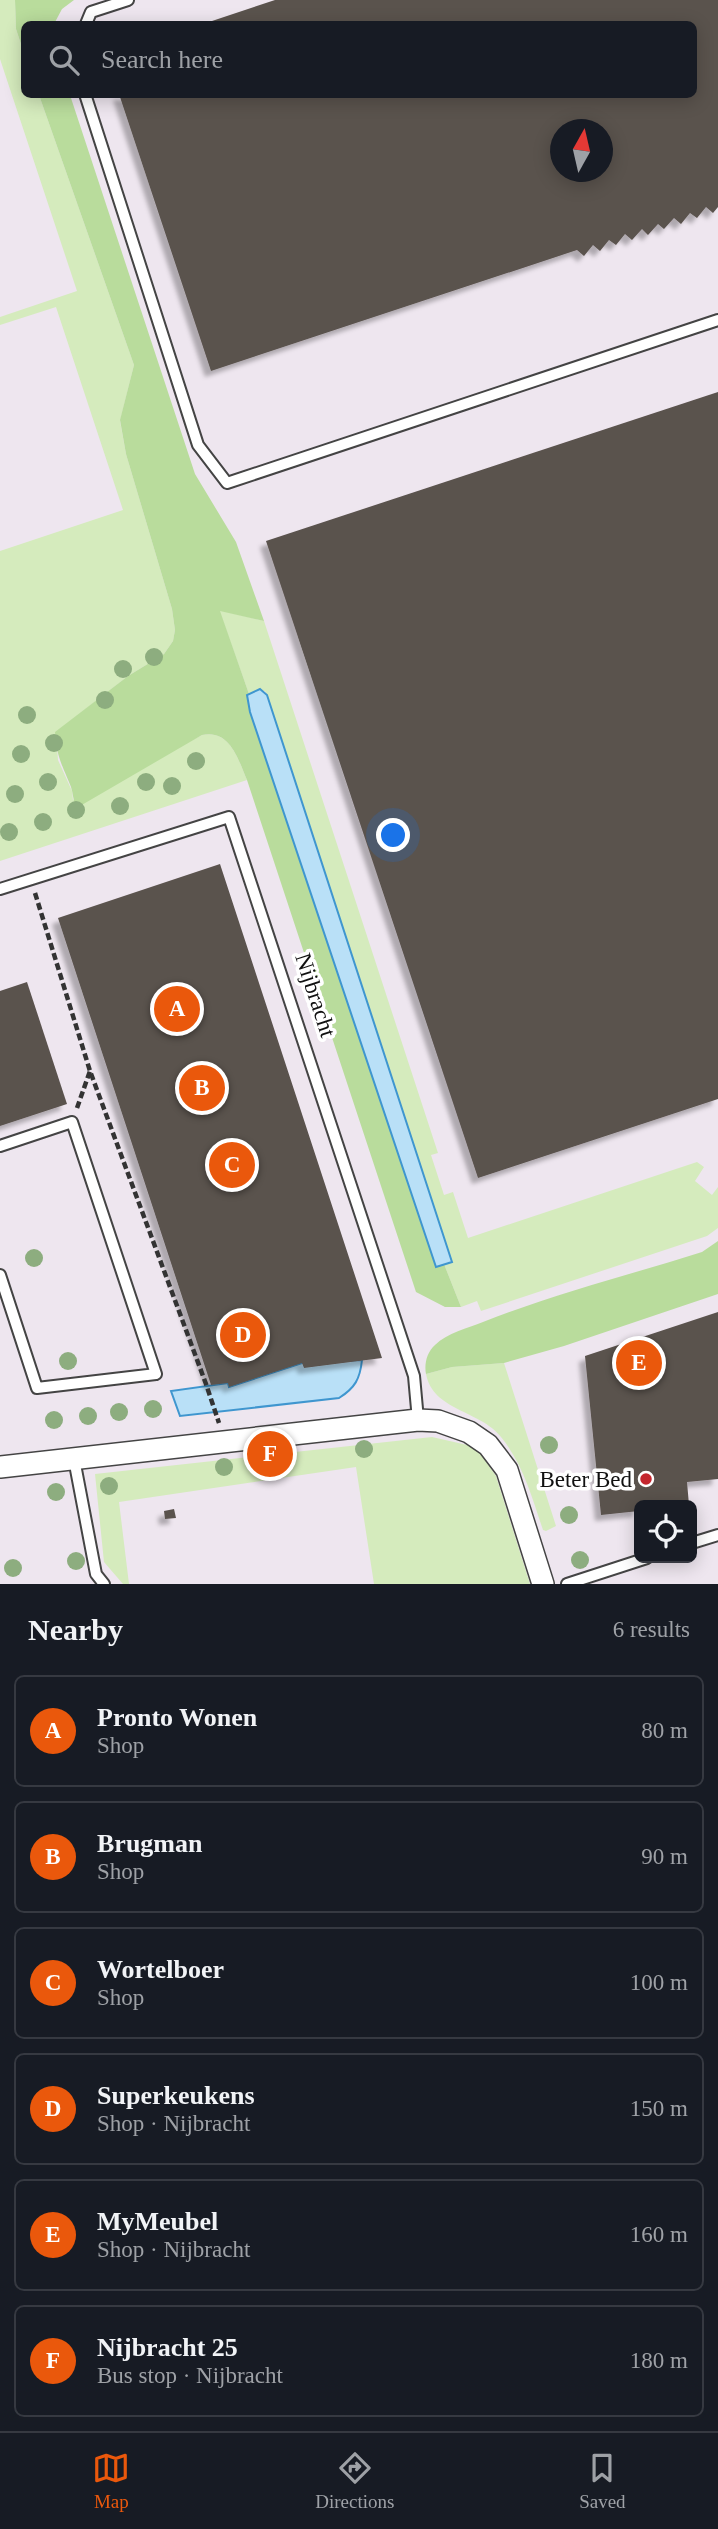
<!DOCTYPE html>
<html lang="en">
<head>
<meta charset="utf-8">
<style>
	:root { --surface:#171b24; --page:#242831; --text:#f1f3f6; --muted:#9ea1a6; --line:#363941; --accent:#ea580c }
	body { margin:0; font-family:"Times New Roman",serif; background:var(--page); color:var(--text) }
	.controls { position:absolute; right:21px; bottom:21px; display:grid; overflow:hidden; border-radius:10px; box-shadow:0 4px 18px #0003 }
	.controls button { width:63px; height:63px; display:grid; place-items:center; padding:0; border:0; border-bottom:2px solid var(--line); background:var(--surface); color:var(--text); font:35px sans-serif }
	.compass { position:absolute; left:550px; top:119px; width:63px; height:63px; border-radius:50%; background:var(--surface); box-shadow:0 4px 18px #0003; rotate:8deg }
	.you { position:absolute; left:394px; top:836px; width:24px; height:24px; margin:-18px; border:5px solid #fff; border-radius:50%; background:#1a73e8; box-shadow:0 0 0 10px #1a73e833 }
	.badge { display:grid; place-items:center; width:46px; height:46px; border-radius:50%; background:var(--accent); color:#fff; font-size:23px; font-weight:700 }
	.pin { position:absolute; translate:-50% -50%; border:4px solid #fff; box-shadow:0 2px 7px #0006 }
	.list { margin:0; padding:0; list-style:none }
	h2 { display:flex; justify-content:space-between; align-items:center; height:91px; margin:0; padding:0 28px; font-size:30px }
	h2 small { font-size:23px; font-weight:400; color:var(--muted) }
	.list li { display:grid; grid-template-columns:46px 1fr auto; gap:21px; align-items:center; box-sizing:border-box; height:112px; margin:0 14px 14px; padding:0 14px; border:2px solid var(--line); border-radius:10px }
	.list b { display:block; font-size:26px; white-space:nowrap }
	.list p { margin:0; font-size:23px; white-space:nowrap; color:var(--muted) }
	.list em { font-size:23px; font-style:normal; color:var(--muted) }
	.icon { flex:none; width:38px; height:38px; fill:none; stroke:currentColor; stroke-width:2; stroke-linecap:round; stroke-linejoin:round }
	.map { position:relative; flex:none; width:718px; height:1584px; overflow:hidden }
	.search { position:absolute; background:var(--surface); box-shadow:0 4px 18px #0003; left:21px; right:21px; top:21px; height:77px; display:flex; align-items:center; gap:18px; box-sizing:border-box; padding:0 24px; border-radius:10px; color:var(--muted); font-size:26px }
	.sheet { height:847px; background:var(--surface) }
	nav { display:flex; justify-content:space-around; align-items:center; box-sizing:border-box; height:98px; border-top:2px solid var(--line); background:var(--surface); font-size:19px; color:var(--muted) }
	nav a { display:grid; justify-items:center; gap:4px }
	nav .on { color:var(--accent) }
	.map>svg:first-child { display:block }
	.industrial { fill:#eee6ef; fill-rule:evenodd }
	.green { fill:#d5ebbd }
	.forest { fill:#b9dc9c }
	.water { fill:#b9e0f7; stroke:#3f96cf; stroke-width:2 }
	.building { fill:#5a524d; fill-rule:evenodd; filter:url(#shadow) }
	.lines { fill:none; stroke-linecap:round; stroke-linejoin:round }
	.lane-casing { stroke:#444; stroke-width:14 }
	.street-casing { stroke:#444; stroke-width:24 }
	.path { stroke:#333; stroke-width:4.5; stroke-dasharray:7 3.5; stroke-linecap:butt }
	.lane { stroke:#fff; stroke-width:10 }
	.street { stroke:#fff; stroke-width:21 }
	.tree { fill:#8dad7f }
	.poi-dot { fill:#c4262e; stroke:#fff; stroke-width:2.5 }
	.labels { text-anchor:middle; stroke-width:7; stroke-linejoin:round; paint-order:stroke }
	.street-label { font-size:23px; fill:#111; stroke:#fff }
	.poi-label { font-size:23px; fill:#111; stroke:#fff; text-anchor:end }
</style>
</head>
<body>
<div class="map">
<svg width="718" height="1584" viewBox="0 0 718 1584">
	<defs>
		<filter id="shadow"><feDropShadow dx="-6" dy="6" stdDeviation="2" flood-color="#0004"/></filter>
	</defs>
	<rect width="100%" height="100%" fill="#fffdf5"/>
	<path class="industrial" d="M0,0H718V1584H0ZM24,24H694V94H24ZM560,130H602V172H560ZM639,1505H692V1558H639Z"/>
	<g class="green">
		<path d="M0,0H15L16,29L24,53V94L39,95L134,365L120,421L126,454L172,609L175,630L173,641L164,654L128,676L56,732L58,760L72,791L73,800L202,735C230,729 238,759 247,780L0,861V551L123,510L56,307L0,325V317L77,291L0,59Z"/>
		<polygon points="219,610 264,621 438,1153 431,1155 444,1195 453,1192 468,1238 697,1162 704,1167 695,1181 712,1195 718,1187 718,1228 707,1236 481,1311 477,1301 461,1307 444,1264 451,1261 267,695 265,691 249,694"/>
		<path d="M504,1363L556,1526L546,1531L543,1530C532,1497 523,1464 501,1437C480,1410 433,1411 426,1374L452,1367Z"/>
		<polygon points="432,1437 476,1447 496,1476 530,1584 374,1584 356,1467 119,1502 129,1584 123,1584 104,1562 95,1474"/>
	</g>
	<g class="forest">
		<polygon points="15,0 74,0 62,9 54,24 24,24 24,53 16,29"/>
		<path d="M39,95H70L195,474L236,542L264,621L220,611L249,694L250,712L436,1267L444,1264L461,1307H445L416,1292L247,780C238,759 230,729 202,735L80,806L75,804C73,799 73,793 71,787C62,764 57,759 55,732L128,676L164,654L173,641L175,630L172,609L126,454L120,420L134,365Z"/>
		<path d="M718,1241V1294L564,1346L504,1363L452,1367L426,1374C424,1364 427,1352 435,1345C447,1333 468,1328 483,1322C554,1294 629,1275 702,1252Z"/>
	</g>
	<g class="water">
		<polygon points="260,689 267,695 452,1262 436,1267 250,712 247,695"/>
		<path d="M362,1360C360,1379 355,1388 339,1398L180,1416L171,1391L228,1383L229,1387L302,1363Z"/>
	</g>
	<g class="building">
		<path d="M275,0H718V207L713,213L706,207L697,218L690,213L681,224L674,218L664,229L658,224L648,235L642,229L632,240L625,234L616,245L609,240L600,251L593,245L584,256L577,250L211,371L119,94H694V24H203ZM560,130H602V172H560Z"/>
		<polygon points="718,392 718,1099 478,1178 266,541"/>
		<polygon points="220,864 382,1358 304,1368 302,1363 229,1387 228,1383 211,1385 58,918"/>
		<polygon points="27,982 67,1104 0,1126 0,991"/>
		<polygon points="718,1312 718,1479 687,1482 689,1505 639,1505 639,1511 601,1515 585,1356"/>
		<polygon points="174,1509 176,1518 165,1519 164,1511"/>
	</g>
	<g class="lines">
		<defs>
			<g id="lane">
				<polyline points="86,24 91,12 128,0"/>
				<polyline points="85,94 198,445 227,483 718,320"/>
				<polyline points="0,889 229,817 414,1376 418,1420"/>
				<polyline points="0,1146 72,1122 156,1374 37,1388 0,1275"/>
				<polyline points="74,1459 96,1574 104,1584"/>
				<polyline points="692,1543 718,1535"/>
				<polyline points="567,1584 647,1558"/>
			</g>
			<polyline id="street" points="0,1467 418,1420 438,1421 469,1432 488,1445 507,1470 543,1584"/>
		</defs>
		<use href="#lane" class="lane-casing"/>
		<use href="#street" class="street-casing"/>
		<g class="path">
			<polyline points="35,893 90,1071 206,1384 219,1423"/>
			<polyline points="77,1108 90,1071"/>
		</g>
		<use href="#lane" class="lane"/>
		<use href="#street" class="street"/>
	</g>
	<g class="tree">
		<circle cx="154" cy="657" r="9"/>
		<circle cx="123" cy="669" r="9"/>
		<circle cx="105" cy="700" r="9"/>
		<circle cx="27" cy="715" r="9"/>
		<circle cx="54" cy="743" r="9"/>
		<circle cx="21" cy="754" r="9"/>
		<circle cx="196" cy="761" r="9"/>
		<circle cx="48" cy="782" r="9"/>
		<circle cx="146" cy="782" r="9"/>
		<circle cx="172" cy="786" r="9"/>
		<circle cx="15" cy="794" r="9"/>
		<circle cx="120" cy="806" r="9"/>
		<circle cx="76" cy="810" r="9"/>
		<circle cx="43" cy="822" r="9"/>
		<circle cx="9" cy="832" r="9"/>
		<circle cx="34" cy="1258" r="9"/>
		<circle cx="68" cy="1361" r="9"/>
		<circle cx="153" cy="1409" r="9"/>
		<circle cx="119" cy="1412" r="9"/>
		<circle cx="88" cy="1416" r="9"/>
		<circle cx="54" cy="1420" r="9"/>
		<circle cx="549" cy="1445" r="9"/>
		<circle cx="364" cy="1449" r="9"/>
		<circle cx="224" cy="1467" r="9"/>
		<circle cx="109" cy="1486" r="9"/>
		<circle cx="56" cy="1492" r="9"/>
		<circle cx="569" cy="1515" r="9"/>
		<circle cx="580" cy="1560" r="9"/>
		<circle cx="76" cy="1561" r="9"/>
		<circle cx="13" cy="1568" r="9"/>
	</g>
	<circle class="poi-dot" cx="646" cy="1479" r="7"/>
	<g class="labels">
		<g class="street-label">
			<text transform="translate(316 995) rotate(72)" y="8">Nijbracht</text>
		</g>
		<g class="poi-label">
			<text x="632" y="1487">Beter Bed</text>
		</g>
	</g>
</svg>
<div class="controls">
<button><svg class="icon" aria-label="locate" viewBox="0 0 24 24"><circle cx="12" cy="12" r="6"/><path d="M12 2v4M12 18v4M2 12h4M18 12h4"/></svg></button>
</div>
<svg class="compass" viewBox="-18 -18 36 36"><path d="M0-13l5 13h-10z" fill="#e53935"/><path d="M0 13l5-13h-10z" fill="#9ea1a6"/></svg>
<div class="you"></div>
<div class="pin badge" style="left:177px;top:1009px">A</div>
<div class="pin badge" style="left:202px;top:1088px">B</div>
<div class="pin badge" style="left:232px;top:1165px">C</div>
<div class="pin badge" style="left:243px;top:1335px">D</div>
<div class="pin badge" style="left:639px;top:1363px">E</div>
<div class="pin badge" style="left:270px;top:1454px">F</div>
<div class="search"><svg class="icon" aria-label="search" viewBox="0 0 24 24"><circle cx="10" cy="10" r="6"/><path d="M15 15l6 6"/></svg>Search here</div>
</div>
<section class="sheet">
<h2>Nearby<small>6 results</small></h2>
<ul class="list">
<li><span class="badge">A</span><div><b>Pronto Wonen</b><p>Shop</p></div><em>80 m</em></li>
<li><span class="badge">B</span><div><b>Brugman</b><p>Shop</p></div><em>90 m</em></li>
<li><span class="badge">C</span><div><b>Wortelboer</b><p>Shop</p></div><em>100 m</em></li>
<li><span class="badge">D</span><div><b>Superkeukens</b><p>Shop · Nijbracht</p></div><em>150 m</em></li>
<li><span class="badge">E</span><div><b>MyMeubel</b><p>Shop · Nijbracht</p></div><em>160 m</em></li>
<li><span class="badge">F</span><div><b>Nijbracht 25</b><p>Bus stop · Nijbracht</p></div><em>180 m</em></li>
</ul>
</section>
<nav>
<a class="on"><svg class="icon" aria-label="map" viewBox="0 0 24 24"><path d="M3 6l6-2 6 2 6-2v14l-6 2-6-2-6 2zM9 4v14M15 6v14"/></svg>Map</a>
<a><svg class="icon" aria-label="directions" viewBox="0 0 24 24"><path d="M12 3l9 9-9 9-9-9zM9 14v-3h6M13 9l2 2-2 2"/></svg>Directions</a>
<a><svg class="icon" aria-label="saved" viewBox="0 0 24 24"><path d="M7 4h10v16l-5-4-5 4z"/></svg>Saved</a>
</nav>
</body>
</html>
